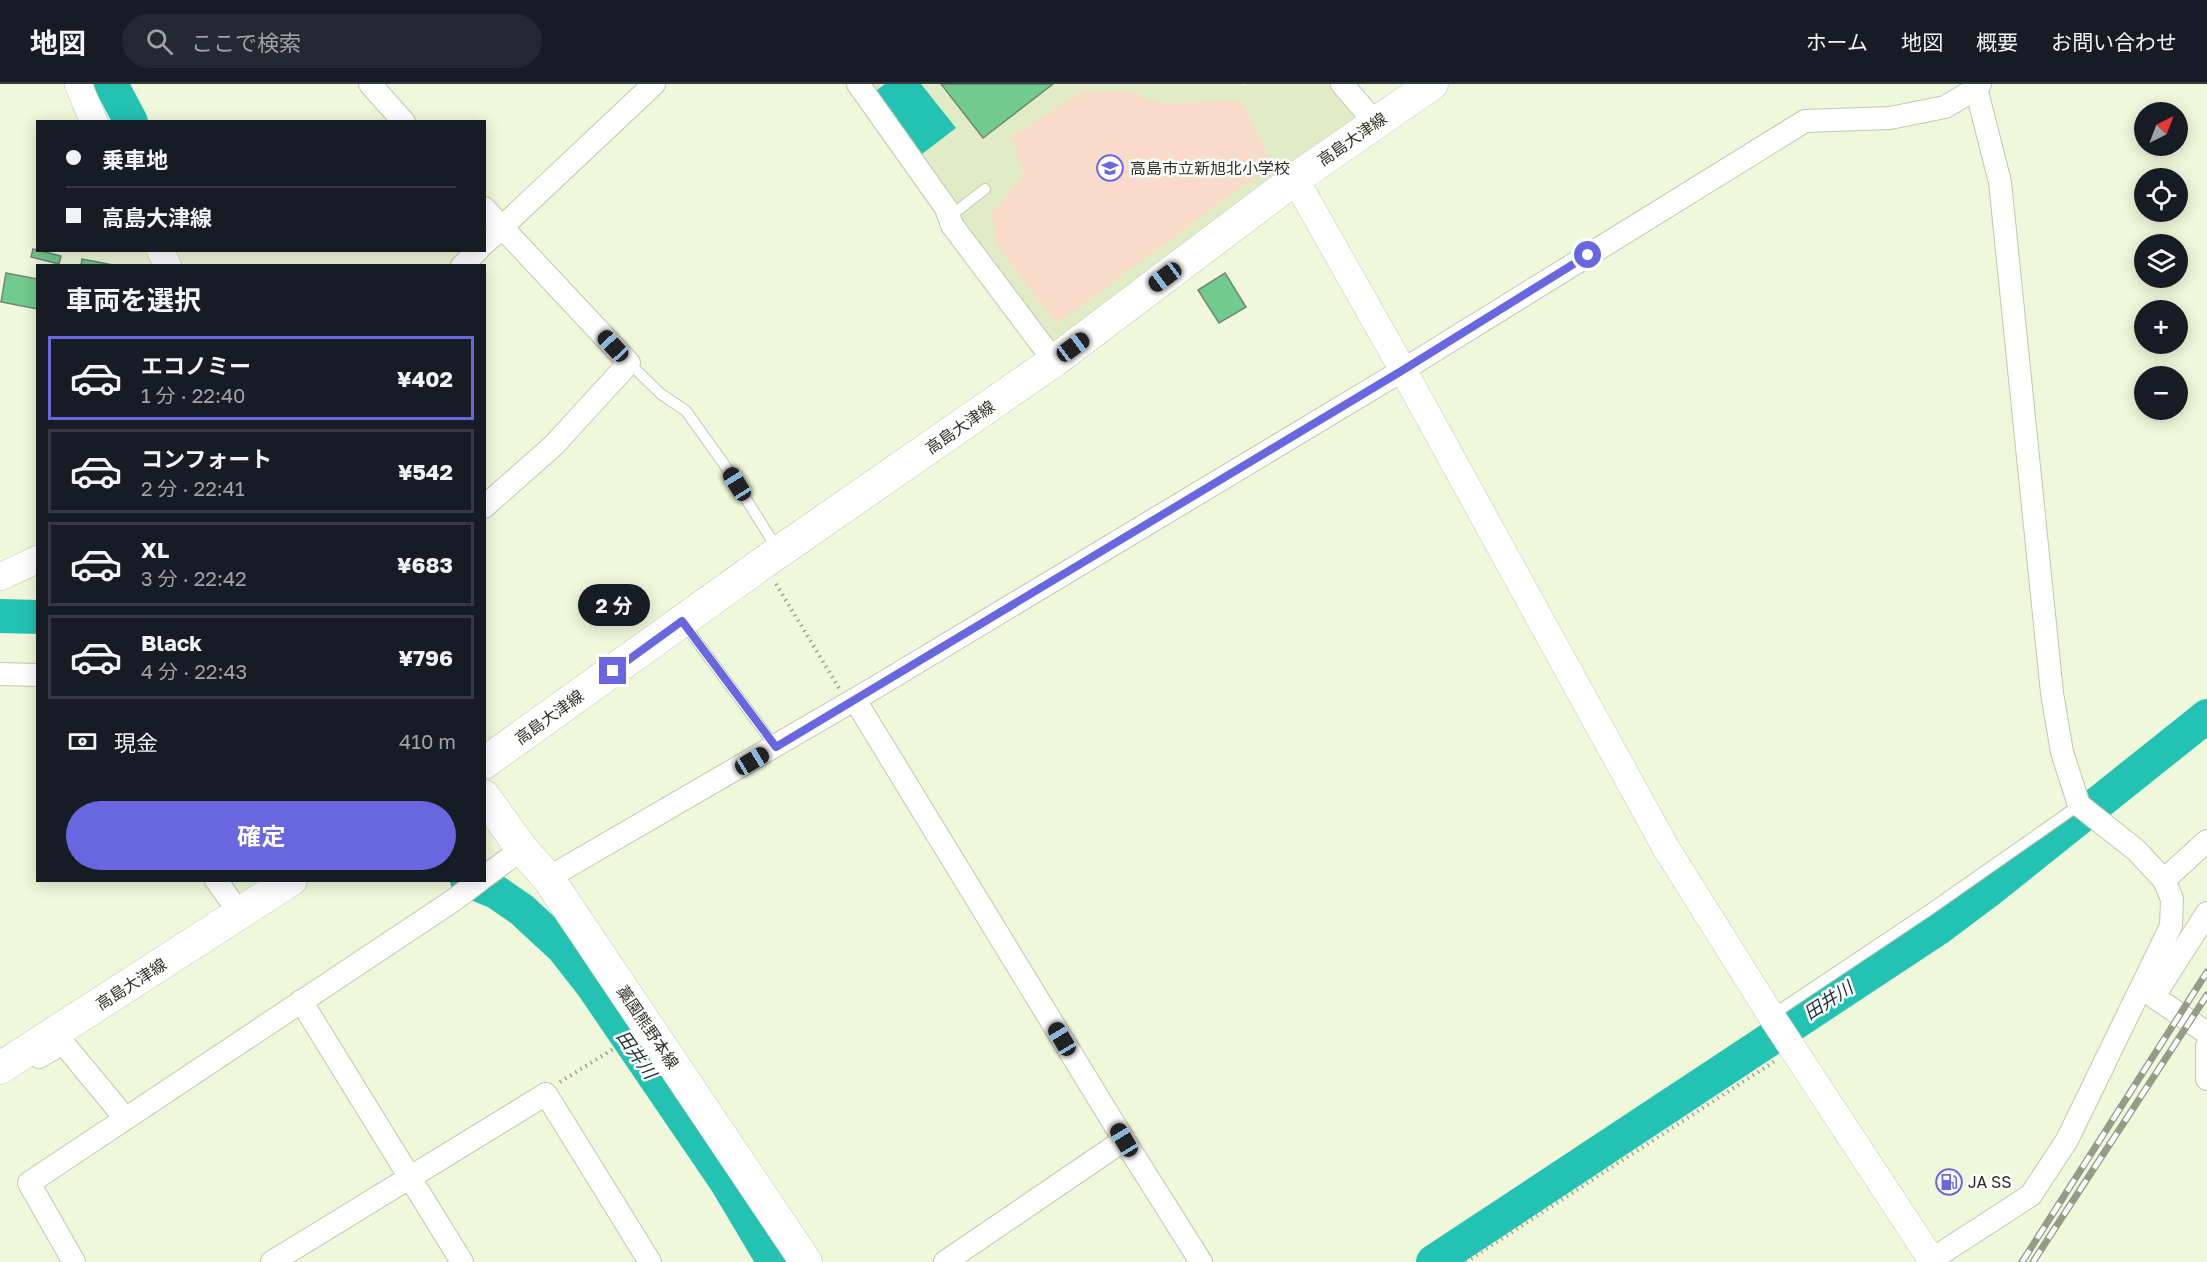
<!DOCTYPE html>
<html lang="ja">
<head>
<meta charset="utf-8">
<style>
	body { margin:0; font-family:"Golos Text","Noto Sans JP",sans-serif; background:#242831; color:#f1f3f6; height:100vh; display:flex; flex-direction:column; font-size:22px; white-space:nowrap }
	* { box-sizing:border-box; margin:0 }
	p { font-size:20px; color:#9ea1a6 }
	.icon { flex:none; width:33px; height:33px; fill:none; stroke:currentColor; stroke-width:2; stroke-linecap:round; stroke-linejoin:round }
	.map { position:relative; flex:1; overflow:hidden }
	.sheet { position:absolute; left:36px; top:180px; width:450px; height:618px; display:flex; flex-direction:column; background:#171b24; border-radius:0px; box-shadow:0 3px 15px #0003 }
	.sheet>* { flex:none }
	.top-card { position:absolute; left:36px; top:36px; width:450px; height:132px; border-radius:0px; box-shadow:0 3px 15px #0003; display:grid; align-content:center; height:132px; padding:0 30px; background:#171b24 }
	.needle { width:39px; rotate:42deg }
	.fabs { position:absolute; left:2134px; top:18px; display:grid; gap:12px }
	.fabs a { display:grid; place-items:center; width:54px; height:54px; border-radius:50%; background:#171b24; box-shadow:0 3px 15px #0003; font-size:30px }
	.end { position:absolute; width:27px; height:27px; margin:-14px; border:8px solid #6867e0; background:#fff; box-shadow:0 0 0 3px #fff }
	.from { border-radius:50% }
	.bubble { position:absolute; height:42px; border-radius:21px; background:#171b24; box-shadow:0 3px 15px #0003; font-size:20px; font-weight:700; line-height:42px; text-align:center }
	.car { position:absolute; width:18px; height:36px; margin:-18px -9px; border-radius:8px; box-shadow:0 0 4px 2px #0007; background:linear-gradient(#222 24%,#8ab4d8 0 40%,#222 0 76%,#8ab4d8 0 86%,#222 0) }
	.top-card b { display:flex; align-items:center; gap:21px; height:57px; font-size:22px }
	.top-card b+b { border-top:2px solid #363941 }
	.top-card i { width:15px; height:15px; background:#f1f3f6 }
	ul { padding:0; list-style:none }
	li { display:flex; align-items:center; gap:18px; height:84px; margin:0 12px 9px; padding:0 18px; border:3px solid #363941; border-radius:0px }
	li div { flex:1 }
	li b { display:block; font-size:22px }
	li em { font-style:normal; font-weight:700 }
	li.on { border-color:#6867e0 }
	li>.icon { width:54px; height:54px; stroke-width:1.5 }
	h2 { padding:0 30px; font-size:27px; line-height:72px }
	.pay { display:flex; align-items:center; gap:15px; height:66px; padding:0 30px; font-size:22px }
	.pay p { margin-inline-start:auto }
	.button { display:flex; gap:12px; margin-top:auto; padding:12px 30px }
	.button a { flex:1; height:69px; border-radius:36px; background:#6867e0; color:#fff; font-size:24px; font-weight:700; line-height:69px; text-align:center }
	header { display:flex; align-items:center; gap:36px; box-sizing:border-box; height:84px; padding:0 30px; background:#171b24; border-bottom:2px solid #363941 }
	header strong { font-size:28px }
	nav { display:flex; gap:33px; margin-inline-start:auto; font-size:21px }
	.search { width:420px; height:54px; background:#242831; display:flex; align-items:center; gap:15px; box-sizing:border-box; padding:0 21px; border-radius:33px; color:#9ea1a6; font-size:22px }
	.map>svg:first-child { display:block }
</style>
</head>
<body>
<header>
<strong>地図</strong>
<div class="search"><svg class="icon" aria-label="search" viewBox="0 0 24 24"><circle cx="10" cy="10" r="6"/><path d="M15 15l6 6"/></svg>ここで検索</div>
<nav><a>ホーム</a><a>地図</a><a>概要</a><a>お問い合わせ</a></nav>
</header>
<div class="map">
<svg width="2207" height="1178" viewBox="0 0 2207 1178">
	<rect width="100%" height="100%" fill="#eff8da"/>
	<!-- built -->
	<path fill="#e1ecc7" d="M867,0H1242L1243,2L1248,0H1330L1360,36L1059,259L1047,251L958,133Z"/>
	<!-- green -->
	<path fill="#f8dcc9" d="M1082,7H1127L1165,20L1241,16L1272,80L1057,240L998,163L991,129L1024,91L1011,53Z"/>
	<!-- water -->
	<path fill="#23c2b2" d="M885,0H921L956,44L922,70L873,9Z"/>
	<g fill="none" stroke-linecap="round" stroke-linejoin="round">
		<!-- river -->
		<g stroke="#23c2b2" stroke-width="34">
			<path d="M111,0L131,38"/>
			<path d="M0,532L38,533"/>
			<path d="M467,796L496,808L522,826L563,864L592,901L727,1099L774,1178"/>
			<path d="M1433,1178L1940,843L1988,807L2207,632"/>
		</g>
	</g>
	<!-- building -->
	<g fill="#72cb8e" stroke="#6f8875" stroke-width="1.5">
		<path d="M941,0H1053L983,54Z"/>
		<path d="M33,165L61,172L59,180L31,173Z"/>
		<path d="M82,175L113,181L81,182Z"/>
		<path d="M6,189L38,195V225L1,218Z"/>
		<path d="M1225,189L1246,223L1219,239L1198,206Z"/>
	</g>
	<g fill="none" stroke-linecap="round" stroke-linejoin="round">
		<!-- service casing -->
		<g stroke="#c1c9ac" stroke-width="12">
			<g id="service">
				<path d="M949,133L985,105"/>
				<path d="M629,279L661,310L686,327L726,383L778,466"/>
				<path d="M684,540L775,662"/>
				<path d="M1772,931L1929,826L2079,721"/>
			</g>
		</g>
		<!-- minor casing -->
		<g stroke="#c1c9ac" stroke-width="24">
			<g id="minor">
				<path d="M370,0L404,38"/>
				<path d="M858,0L946,124L952,141L1054,277"/>
				<path d="M1342,0L1375,38"/>
				<path d="M484,124L629,279L554,361L484,423"/>
				<path d="M484,160L654,0"/>
				<path d="M462,182L478,166"/>
				<path d="M0,590L38,591"/>
				<path d="M855,616L1124,1056L1201,1178"/>
				<path d="M484,793L522,765"/>
				<path d="M548,794L871,606L1403,286L1805,37L1890,34L1945,23L1977,4L1980,0"/>
				<path d="M216,796L240,830"/>
				<path d="M2164,796L2207,757"/>
				<path d="M2141,904L2161,901L2207,829"/>
				<path d="M2141,904L2207,949"/>
				<path d="M301,917L462,1178"/>
				<path d="M2207,962V995"/>
				<path d="M39,973L63,959L125,1034"/>
				<path d="M1931,1176L2031,1111L2067,1056L2171,842L2172,815L2164,796L2136,766L2079,721L2062,668L2052,609L2000,98L1975,0"/>
				<path d="M74,1178L29,1099L454,816L480,796"/>
				<path d="M272,1178L546,1010L650,1178"/>
				<path d="M945,1178L1124,1056"/>
			</g>
		</g>
		<!-- tertiary casing -->
		<g stroke="#c1c9ac" stroke-width="28">
			<g id="tertiary">
				<path d="M78,0L94,38"/>
				<path d="M1295,95L1403,286L1666,764L1774,936L1933,1178"/>
				<path d="M160,166L168,182"/>
				<path d="M0,493L38,475"/>
			</g>
		</g>
		<!-- secondary casing -->
		<g stroke="#c1c9ac" stroke-width="33">
			<g id="secondary">
				<path d="M484,679L763,479L1054,277L1295,95L1432,0"/>
				<path d="M484,712L522,765L548,794L806,1178"/>
				<path d="M0,984L291,796"/>
			</g>
		</g>
		<!-- path -->
		<g stroke="#9ea48e" stroke-width="4" stroke-dasharray="1.5 4.5" stroke-linecap="butt">
			<path d="M776,500L839,604"/>
			<path d="M560,998L615,964"/>
			<path d="M1466,1178L1775,977"/>
		</g>
		<!-- service -->
		<use href="#service" stroke="#fff" stroke-width="10"/>
		<!-- minor -->
		<use href="#minor" stroke="#fff" stroke-width="22"/>
		<!-- tertiary -->
		<use href="#tertiary" stroke="#fff" stroke-width="27"/>
		<!-- secondary -->
		<use href="#secondary" stroke="#fff" stroke-width="32"/>
		<!-- rail casing -->
		<g stroke="#959b86" stroke-width="7">
			<g id="rail">
				<path d="M2022,1178L2207,888"/>
				<path d="M2033,1178L2207,911"/>
			</g>
		</g>
		<!-- rail -->
		<use href="#rail" stroke="#fff" stroke-width="4.5" stroke-dasharray="14" stroke-linecap="butt"/>
	</g>
	<g fill="none" stroke-linecap="round" stroke-linejoin="round">
		<!-- route -->
		<path stroke="#6867e0" stroke-width="8" d="M613,587L682,537L776,663L1403,286L1588,171"/>
	</g>
	<!-- icons -->
	<defs>
		<g id="school-ring" transform="scale(1.35)"><circle r="9.5" fill="#fff" stroke="#6867e0" stroke-width="1.5"/><path d="M0-5L7-2L0 1L-7-2ZM-4 1L0 2.5L4 1V4Q0 6-4 4Z" fill="#6867e0"/></g>
		<g id="fuel-ring" transform="scale(1.35)"><circle r="9.5" fill="#fff" stroke="#6867e0" stroke-width="1.5"/><path d="M-5.5-6h7V0h2V4h1.3V-2.5L3-4.5l.8-.8L6-3V5H2.5V1h-1V6h-7ZM-4.2-4.7v3.2H.2V-4.7Z" fill="#6867e0"/></g>
	</defs>
	<g fill-rule="evenodd">
		<use href="#school-ring" x="1110" y="84"/>
		<use href="#fuel-ring" x="1949" y="1098"/>
	</g>
	<g text-anchor="middle" dominant-baseline="central" stroke-width="5" stroke-linejoin="round" paint-order="stroke">
		<!-- street labels -->
		<g font-size="16" fill="#2c2f24" stroke="#fff">
			<text transform="translate(1352 55) rotate(-35)">高島大津線</text>
			<text transform="translate(960 343) rotate(-35)">高島大津線</text>
			<text transform="translate(549 633) rotate(-36)">高島大津線</text>
			<text transform="translate(131 900) rotate(-33)">高島大津線</text>
			<text transform="translate(648 943) rotate(56)">藁園熊野本線</text>
		</g>
		<!-- poi labels -->
		<g font-size="16" fill="#2c2f24" stroke="#fff" text-anchor="start">
			<text x="1130" y="84">高島市立新旭北小学校</text>
			<text x="1968" y="1098">JA SS</text>
		</g>
		<!-- water labels -->
		<g font-size="18" font-style="italic" fill="#19312e" stroke="#fff">
			<text transform="translate(1828 916) rotate(-33)">田井川</text>
			<text transform="translate(637 970) rotate(55)">田井川</text>
		</g>
	</g>
</svg>
<div class="fabs">
<a><svg class="needle" viewBox="-14 -14 28 28"><path d="M0-13l5 13h-10z" fill="#e53935"/><path d="M0 13l5-13h-10z" fill="#9ea1a6"/></svg></a>
<a><svg class="icon" aria-label="locate" viewBox="0 0 24 24"><circle cx="12" cy="12" r="6"/><path d="M12 2v4M12 18v4M2 12h4M18 12h4"/></svg></a>
<a><svg class="icon" aria-label="layers" viewBox="0 0 24 24"><path d="M12 4l9 5-9 5-9-5zM3 14l9 5 9-5"/></svg></a>
<a>+</a>
<a>−</a>
</div>
<i class="end from" style="left:1588px;top:171px"></i>
<i class="end" style="left:613px;top:587px"></i>
<div class="bubble" style="left:578px;top:500px;width:72px">2 分</div>
<i class="car" style="left:1165px;top:193px;rotate:233deg"></i>
<i class="car" style="left:613px;top:262px;rotate:317deg"></i>
<i class="car" style="left:1073px;top:263px;rotate:53deg"></i>
<i class="car" style="left:737px;top:400px;rotate:328deg"></i>
<i class="car" style="left:752px;top:677px;rotate:59deg"></i>
<i class="car" style="left:1062px;top:955px;rotate:329deg"></i>
<i class="car" style="left:1124px;top:1056px;rotate:329deg"></i>
<div class="top-card">
<b><i class="from"></i>乗車地</b>
<b><i></i>高島大津線</b>
</div>
<section class="sheet">
<h2>車両を選択</h2>
<ul>
<li class="on"><svg class="icon" aria-label="car" viewBox="0 0 24 24"><path d="M5 17H2v-5l4-1 3-4h7l3 4 3 1v5h-3M9 17h6M6 11h13"/><circle cx="7" cy="17" r="2"/><circle cx="17" cy="17" r="2"/></svg><div><b>エコノミー</b><p>1 分 · 22:40</p></div><em>¥402</em></li>
<li><svg class="icon" aria-label="car" viewBox="0 0 24 24"><path d="M5 17H2v-5l4-1 3-4h7l3 4 3 1v5h-3M9 17h6M6 11h13"/><circle cx="7" cy="17" r="2"/><circle cx="17" cy="17" r="2"/></svg><div><b>コンフォート</b><p>2 分 · 22:41</p></div><em>¥542</em></li>
<li><svg class="icon" aria-label="car" viewBox="0 0 24 24"><path d="M5 17H2v-5l4-1 3-4h7l3 4 3 1v5h-3M9 17h6M6 11h13"/><circle cx="7" cy="17" r="2"/><circle cx="17" cy="17" r="2"/></svg><div><b>XL</b><p>3 分 · 22:42</p></div><em>¥683</em></li>
<li><svg class="icon" aria-label="car" viewBox="0 0 24 24"><path d="M5 17H2v-5l4-1 3-4h7l3 4 3 1v5h-3M9 17h6M6 11h13"/><circle cx="7" cy="17" r="2"/><circle cx="17" cy="17" r="2"/></svg><div><b>Black</b><p>4 分 · 22:43</p></div><em>¥796</em></li>
</ul>
<div class="pay"><svg class="icon" aria-label="cash" viewBox="0 0 24 24"><path d="M3 7h18v10H3z"/><circle cx="12" cy="12" r="2"/></svg>現金<p>410 m</p></div>
<div class="button"><a>確定</a></div>
</section>
</div>
</body>
</html>
